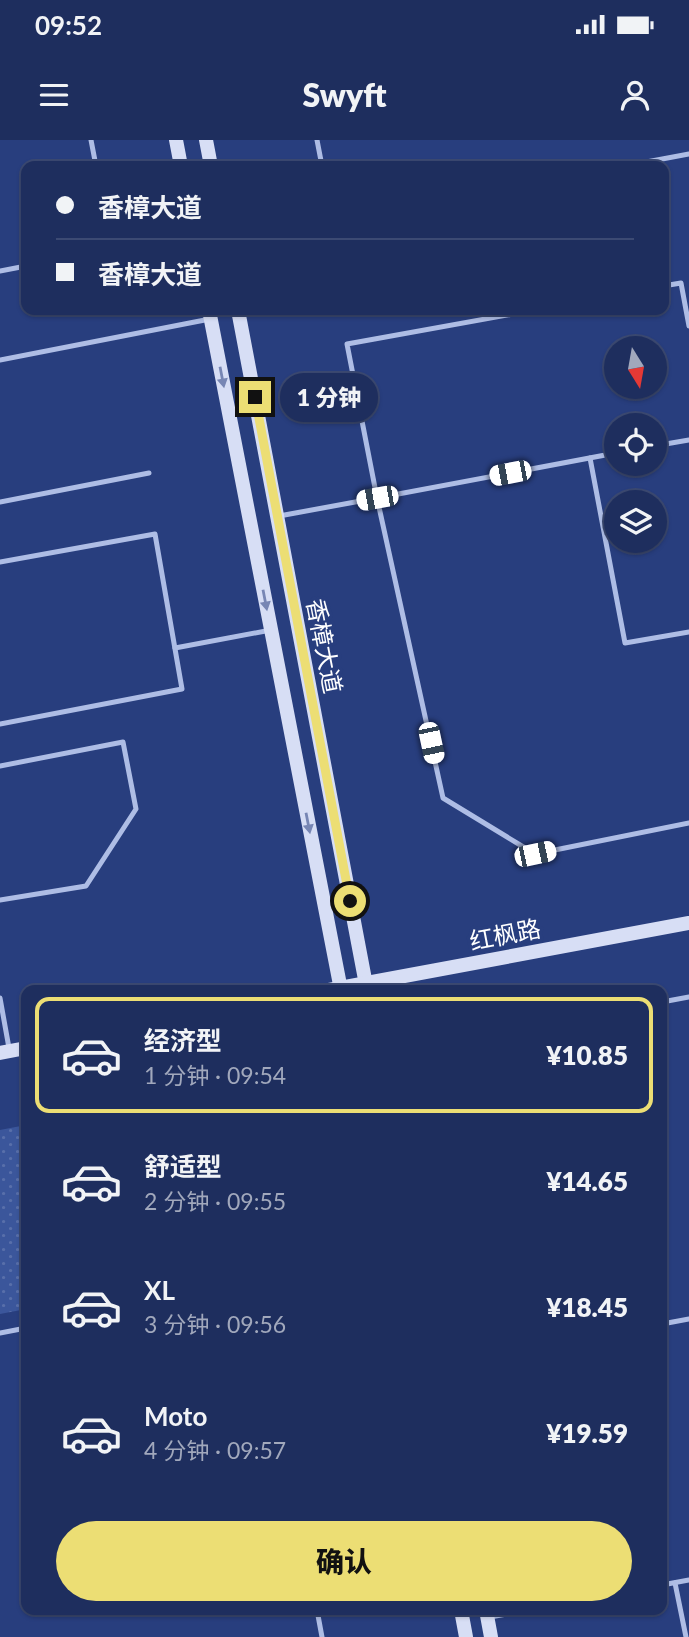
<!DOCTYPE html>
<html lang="zh">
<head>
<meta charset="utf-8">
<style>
	body { margin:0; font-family:Lato,"Noto Sans SC",sans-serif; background:#2b3a67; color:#f1f3f6; height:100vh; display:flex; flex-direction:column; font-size:26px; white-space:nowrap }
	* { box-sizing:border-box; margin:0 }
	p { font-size:23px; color:#a1a8bc }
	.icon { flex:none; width:38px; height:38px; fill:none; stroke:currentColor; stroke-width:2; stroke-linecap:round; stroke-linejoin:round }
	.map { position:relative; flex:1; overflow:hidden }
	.sheet { position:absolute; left:21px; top:845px; width:646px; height:630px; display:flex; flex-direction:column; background:#1e2e5e; border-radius:14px; box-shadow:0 2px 5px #0004,0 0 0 2px #3c4a73 }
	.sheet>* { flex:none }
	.hud { position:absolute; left:21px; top:21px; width:648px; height:154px; border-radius:14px; box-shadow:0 2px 5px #0004,0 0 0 2px #3c4a73; display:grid; align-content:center; height:154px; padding:0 35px; background:#1e2e5e }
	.needle { width:46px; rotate:169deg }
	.controls { position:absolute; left:604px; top:196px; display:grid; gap:14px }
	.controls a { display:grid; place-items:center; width:63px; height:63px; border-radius:50%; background:#1e2e5e; box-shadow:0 2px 5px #0004,0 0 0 2px #3c4a73; font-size:35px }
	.end { position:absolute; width:32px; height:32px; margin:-16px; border:9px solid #ecde74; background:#111; box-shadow:0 0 0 4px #111 }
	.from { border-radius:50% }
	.bubble { position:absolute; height:49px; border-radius:24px; background:#1e2e5e; box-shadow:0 2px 5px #0004,0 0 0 2px #3c4a73; font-size:23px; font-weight:800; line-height:49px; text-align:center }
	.car { position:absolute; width:21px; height:42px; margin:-21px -10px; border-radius:9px; box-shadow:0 0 5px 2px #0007; background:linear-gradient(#fff 24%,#345 0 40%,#fff 0 76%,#345 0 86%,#fff 0) }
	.hud b { display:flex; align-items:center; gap:24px; height:66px; font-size:26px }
	.hud b+b { border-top:2px solid #3c4a73 }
	.hud i { width:18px; height:18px; background:#f1f3f6 }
	ul { padding:12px 0 0; list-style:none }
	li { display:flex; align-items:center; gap:21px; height:116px; margin:0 14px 10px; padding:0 21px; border:4px solid transparent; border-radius:14px }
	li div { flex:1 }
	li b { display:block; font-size:26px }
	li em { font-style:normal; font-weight:800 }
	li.active { border-color:#ecde74 }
	li>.icon { width:63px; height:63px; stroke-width:1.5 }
	.button { display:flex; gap:14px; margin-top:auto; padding:14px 35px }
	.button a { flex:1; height:80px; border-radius:42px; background:#ecde74; color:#111; font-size:28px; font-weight:800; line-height:80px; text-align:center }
	.status { display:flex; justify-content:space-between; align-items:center; height:49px; padding:0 35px; background:#1e2e5e; direction:ltr }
	.status svg { height:19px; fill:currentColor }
	header { display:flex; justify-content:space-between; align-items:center; height:91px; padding:0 35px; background:#1e2e5e; font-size:32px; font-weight:800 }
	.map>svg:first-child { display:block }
</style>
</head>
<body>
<div class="status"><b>09:52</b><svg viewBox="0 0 49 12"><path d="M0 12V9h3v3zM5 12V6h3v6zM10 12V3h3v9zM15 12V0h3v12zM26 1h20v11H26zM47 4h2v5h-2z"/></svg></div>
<header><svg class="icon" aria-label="menu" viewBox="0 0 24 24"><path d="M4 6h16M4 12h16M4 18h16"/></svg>Swyft<svg class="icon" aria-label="person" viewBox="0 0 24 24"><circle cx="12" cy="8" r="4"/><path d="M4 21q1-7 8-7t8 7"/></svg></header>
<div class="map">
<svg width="689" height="1497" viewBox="0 0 689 1497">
	<defs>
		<pattern id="grass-dots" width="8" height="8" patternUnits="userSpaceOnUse" patternTransform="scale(1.75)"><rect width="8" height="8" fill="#3b569b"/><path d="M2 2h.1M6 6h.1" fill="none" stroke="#586faa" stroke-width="1.8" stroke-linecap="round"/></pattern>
	</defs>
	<rect width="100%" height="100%" fill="#283e7e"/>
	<!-- grass -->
	<path fill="url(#grass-dots)" d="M26,985V1169L0,1174V990Z"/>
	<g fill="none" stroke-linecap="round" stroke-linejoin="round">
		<!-- lane -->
		<g stroke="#aebde5" stroke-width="5">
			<path d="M91,0L96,26"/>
			<path d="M317,0L322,26"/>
			<path d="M625,26L689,14"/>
			<path d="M0,131L26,126"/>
			<path d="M663,146L681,143L689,186"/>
			<path d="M0,220L210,179"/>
			<path d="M654,306L689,300"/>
			<path d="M616,313L377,358L443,658L535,714L689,683"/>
			<path d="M590,318L625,503L689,492"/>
			<path d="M0,362L149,333"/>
			<path d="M279,376L377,358L347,204L535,170"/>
			<path d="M0,422L155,394L182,549L0,584"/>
			<path d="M175,508L271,490"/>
			<path d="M0,626L123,602L136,669L86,746L0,760"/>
			<path d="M0,858L9,908"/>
			<path d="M662,862L689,857"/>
			<path d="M662,1184L689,1179"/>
			<path d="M0,1193L26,1188"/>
			<path d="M675,1443L686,1497"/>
			<path d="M662,1445L689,1440"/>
			<path d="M317,1470L322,1497"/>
			<path d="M490,1477L529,1470"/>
		</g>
		<!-- secondary -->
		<g stroke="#d7def5" stroke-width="14">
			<path d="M176,0L181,26"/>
			<path d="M206,0L211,26"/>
			<path d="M209,170L341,850"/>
			<path d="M238,170L367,850"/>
			<path d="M329,850L689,783"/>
			<path d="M0,913L26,908"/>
			<path d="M461,1470L466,1497"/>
			<path d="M486,1470L491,1497"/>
		</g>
	</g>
	<!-- one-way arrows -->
	<defs><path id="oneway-solid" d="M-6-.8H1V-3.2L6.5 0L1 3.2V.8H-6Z" transform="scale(1.75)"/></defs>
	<g fill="#7786b4">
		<use href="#oneway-solid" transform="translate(222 237) rotate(79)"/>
		<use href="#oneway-solid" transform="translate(265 460) rotate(79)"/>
		<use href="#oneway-solid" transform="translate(308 683) rotate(79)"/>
	</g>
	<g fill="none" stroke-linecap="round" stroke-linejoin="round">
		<!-- route -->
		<path stroke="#ecde74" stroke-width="9" d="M255,257L350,761"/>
	</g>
	<g text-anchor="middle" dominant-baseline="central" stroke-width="7" stroke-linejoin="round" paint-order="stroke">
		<!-- street labels -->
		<g font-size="24" fill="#fff" stroke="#283e7e">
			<text transform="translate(325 506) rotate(79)">香樟大道</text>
			<text transform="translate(505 794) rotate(-11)">红枫路</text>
		</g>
	</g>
</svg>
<div class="controls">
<a><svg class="needle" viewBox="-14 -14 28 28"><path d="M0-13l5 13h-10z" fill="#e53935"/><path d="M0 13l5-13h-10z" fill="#a1a8bc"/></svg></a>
<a><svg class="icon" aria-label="locate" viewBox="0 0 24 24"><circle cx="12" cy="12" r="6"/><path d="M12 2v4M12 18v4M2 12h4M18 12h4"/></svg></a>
<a><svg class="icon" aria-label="layers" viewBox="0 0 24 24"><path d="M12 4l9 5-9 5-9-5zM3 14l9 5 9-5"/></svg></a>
</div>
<i class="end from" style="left:350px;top:761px"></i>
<i class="end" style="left:255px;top:257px"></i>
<div class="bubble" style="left:280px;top:233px;width:98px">1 分钟</div>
<i class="car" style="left:510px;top:333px;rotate:259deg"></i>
<i class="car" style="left:377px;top:358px;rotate:260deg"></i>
<i class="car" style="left:431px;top:603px;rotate:168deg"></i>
<i class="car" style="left:535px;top:714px;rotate:78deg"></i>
<div class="hud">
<b><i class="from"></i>香樟大道</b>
<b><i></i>香樟大道</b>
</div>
<section class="sheet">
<ul>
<li class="active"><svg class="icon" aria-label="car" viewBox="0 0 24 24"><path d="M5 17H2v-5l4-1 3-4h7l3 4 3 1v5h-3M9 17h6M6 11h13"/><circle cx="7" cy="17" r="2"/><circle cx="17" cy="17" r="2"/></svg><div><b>经济型</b><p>1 分钟 · 09:54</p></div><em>¥10.85</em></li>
<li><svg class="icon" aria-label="car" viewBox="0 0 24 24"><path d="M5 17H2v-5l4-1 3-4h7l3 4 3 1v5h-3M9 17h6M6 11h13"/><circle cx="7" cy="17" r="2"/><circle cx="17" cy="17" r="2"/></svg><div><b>舒适型</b><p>2 分钟 · 09:55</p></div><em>¥14.65</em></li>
<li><svg class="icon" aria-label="car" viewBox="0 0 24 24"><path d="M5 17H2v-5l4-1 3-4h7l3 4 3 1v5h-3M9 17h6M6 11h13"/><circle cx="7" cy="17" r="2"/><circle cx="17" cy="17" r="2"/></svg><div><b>XL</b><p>3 分钟 · 09:56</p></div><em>¥18.45</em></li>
<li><svg class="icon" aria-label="car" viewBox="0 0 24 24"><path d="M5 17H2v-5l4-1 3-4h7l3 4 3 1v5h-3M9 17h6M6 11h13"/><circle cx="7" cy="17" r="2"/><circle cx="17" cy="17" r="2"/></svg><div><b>Moto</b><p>4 分钟 · 09:57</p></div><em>¥19.59</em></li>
</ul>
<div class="button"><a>确认</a></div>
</section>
</div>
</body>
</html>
